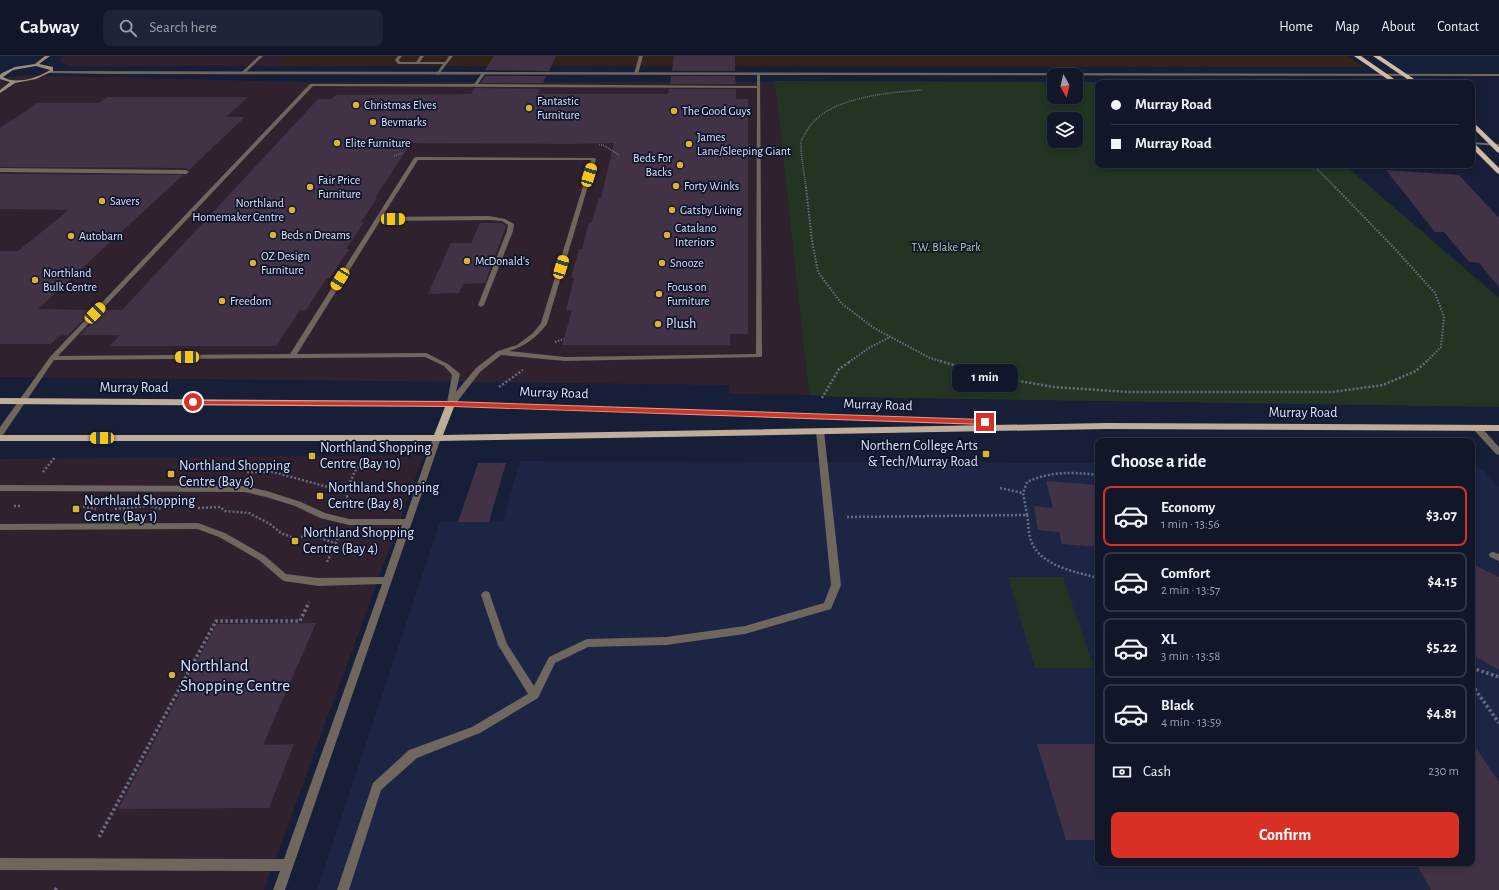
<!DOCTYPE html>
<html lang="en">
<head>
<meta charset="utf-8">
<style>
	body { margin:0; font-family:"Alegreya Sans",sans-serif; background:#1e2335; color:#f1f3f6; height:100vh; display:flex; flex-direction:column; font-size:15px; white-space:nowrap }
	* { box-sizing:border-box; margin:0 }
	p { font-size:13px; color:#9c9fa8 }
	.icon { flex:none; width:22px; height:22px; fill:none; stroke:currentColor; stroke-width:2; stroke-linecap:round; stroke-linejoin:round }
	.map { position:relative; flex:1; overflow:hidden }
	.panel { position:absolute; left:1095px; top:382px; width:380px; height:428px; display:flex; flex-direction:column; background:#111629; border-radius:8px; box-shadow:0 2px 6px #0003,0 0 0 1px #303546 }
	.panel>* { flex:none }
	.guide { position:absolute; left:1095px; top:24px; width:380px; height:88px; border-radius:8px; box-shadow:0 2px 6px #0003,0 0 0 1px #303546; display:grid; align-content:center; height:88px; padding:0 16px; background:#111629 }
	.needle { width:26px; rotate:172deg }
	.controls { position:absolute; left:1047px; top:12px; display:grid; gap:8px }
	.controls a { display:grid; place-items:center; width:36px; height:36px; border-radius:8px; background:#111629; box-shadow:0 2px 6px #0003,0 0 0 1px #303546; font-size:20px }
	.end { position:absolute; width:18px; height:18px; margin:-9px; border:5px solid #d93025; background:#fff; box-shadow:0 0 0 2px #fff }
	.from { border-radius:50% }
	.bubble { position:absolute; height:28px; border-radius:8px; background:#111629; box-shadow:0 2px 6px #0003,0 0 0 1px #303546; font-size:13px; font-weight:700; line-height:28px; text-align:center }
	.car { position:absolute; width:12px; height:24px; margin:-12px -6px; border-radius:5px; box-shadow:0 0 3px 1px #0007; background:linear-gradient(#f5c518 24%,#345 0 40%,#f5c518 0 76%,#345 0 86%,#f5c518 0) }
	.guide b { display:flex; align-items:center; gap:14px; height:38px; font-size:15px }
	.guide b+b { border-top:1px solid #303546 }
	.guide i { width:10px; height:10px; background:#f1f3f6 }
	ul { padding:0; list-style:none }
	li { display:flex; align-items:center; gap:12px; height:60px; margin:0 8px 6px; padding:0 8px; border:2px solid #303546; border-radius:8px }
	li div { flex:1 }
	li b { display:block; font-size:15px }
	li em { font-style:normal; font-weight:700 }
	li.active { border-color:#d93025 }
	li>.icon { width:36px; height:36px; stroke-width:1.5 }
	h2 { padding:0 16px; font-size:18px; line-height:48px }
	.pay { display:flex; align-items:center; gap:10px; height:44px; padding:0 16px; font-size:15px }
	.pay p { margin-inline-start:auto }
	.button { display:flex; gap:8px; margin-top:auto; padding:8px 16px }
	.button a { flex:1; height:46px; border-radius:8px; background:#d93025; color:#fff; font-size:16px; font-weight:700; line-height:46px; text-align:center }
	header { display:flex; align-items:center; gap:24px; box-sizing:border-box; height:56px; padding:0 20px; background:#111629; border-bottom:1px solid #303546 }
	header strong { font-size:19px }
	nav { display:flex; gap:22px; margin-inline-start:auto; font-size:14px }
	.search { width:280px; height:36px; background:#1e2335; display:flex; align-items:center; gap:10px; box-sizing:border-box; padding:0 14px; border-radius:8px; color:#9c9fa8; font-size:15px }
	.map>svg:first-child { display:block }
</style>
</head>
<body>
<header>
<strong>Cabway</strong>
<div class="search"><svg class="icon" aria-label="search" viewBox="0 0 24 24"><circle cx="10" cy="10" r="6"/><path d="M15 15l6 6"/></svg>Search here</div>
<nav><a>Home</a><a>Map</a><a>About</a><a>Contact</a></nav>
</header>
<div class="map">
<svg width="1499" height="834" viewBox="0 0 1499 834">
	<rect width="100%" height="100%" fill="#171e37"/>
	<!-- commercial -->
	<g fill="#2f212e">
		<path d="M64,0H289L278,10H70L62,7L61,2Z"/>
		<path d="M26,19L304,26H776L809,339L729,338L730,329L0,321V22Z"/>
		<path d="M424,399L264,834H0V403Z"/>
	</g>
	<!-- industrial -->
	<path fill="#322318" d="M289,0H1348L1364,11L278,10Z"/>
	<!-- built -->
	<path fill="#1d2545" d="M520,405L1098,407V807H1472V409L1483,414L1499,431V834H317L440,466L503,465Z"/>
	<!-- green -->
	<g fill="#233423" fill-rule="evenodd">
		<path d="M775,25L1054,26V41H1076V26H1248L1098,27V109H1345L1499,242V351L838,341L809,339ZM1054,63H1076V85H1054Z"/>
		<path d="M1008,521H1063L1094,612H1035Z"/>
	</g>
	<!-- building -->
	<g fill="#413246">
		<path d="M494,0H556L549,15L485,14Z"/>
		<path d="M674,0H735V15H672Z"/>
		<path d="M485,20H546L543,27H481Z"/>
		<path d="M671,20H735L736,28H670Z"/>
		<path d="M475,32L540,33L538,38H668L669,33H736V43H748V278H730V289H562L572,254H566L574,222H571L579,193H582L589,166H592L599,142H601L614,87L567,88L411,87L375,142H377L361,166H364L346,193H349L330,222H327L306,254H300L276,290H110L120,279H80L104,254H122L318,43H331L336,39L471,38Z"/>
		<path d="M107,41H248L226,61H245L189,114L186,112L0,111V72L38,47H99Z"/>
		<path d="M1386,114L1459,119L1499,162V231L1479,207L1469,206L1444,176H1435Z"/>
		<path d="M0,118L183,119L38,253L93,254L68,279L59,280L51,288H0V195H18L69,154L0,153Z"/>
		<path d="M480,167H502L506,170L485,227L463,228L459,237L428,238L451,187H471Z"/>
		<path d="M478,407H506L489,466H458Z"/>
		<path d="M1046,425L1098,429V491L1062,488L1059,476L1038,474L1034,450L1053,452Z"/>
		<path d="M1472,508L1499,521V614L1472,599Z"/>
		<path d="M316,567L263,689L294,688L269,752L118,753L217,568Z"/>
		<path d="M1472,686L1499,726V834H1431L1416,807H1472Z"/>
		<path d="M1037,688H1098V784H1066Z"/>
	</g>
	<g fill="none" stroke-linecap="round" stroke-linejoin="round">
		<!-- path-far3 -->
		<g stroke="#676d83" stroke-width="1.5" stroke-dasharray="1 1" stroke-linecap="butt">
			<path d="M599,89H603L619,99"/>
			<path d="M394,100L402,97"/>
			<path d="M1313,109L1336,132"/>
			<path d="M806,132C805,122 800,95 801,86C801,84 804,80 805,78C823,41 886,37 922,34"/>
		</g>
		<!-- path-far2 -->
		<g stroke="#676d83" stroke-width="2" stroke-dasharray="1.5 1.5" stroke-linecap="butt">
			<path d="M806,131L812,185L818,216L841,247L874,272L930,302L943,306"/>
			<path d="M1335,131L1395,193L1435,237L1444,261L1441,291L1426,306"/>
			<path d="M555,286L564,283"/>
			<path d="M849,306L869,292L890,281"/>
		</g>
		<!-- path-far1 -->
		<g stroke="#676d83" stroke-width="2.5" stroke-dasharray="2 2" stroke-linecap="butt">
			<path d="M940,305L992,320L1053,331L1129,336H1332L1383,329L1416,315L1427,305"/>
			<path d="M499,331L523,314"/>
			<path d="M822,342L839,313L851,305"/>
			<path d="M43,416L55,401"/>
			<path d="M247,416H273L346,436"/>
			<path d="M1000,432L1023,437"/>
			<path d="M349,449L346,436L355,415L368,401"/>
			<path d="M14,450H20"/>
			<path d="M79,450L96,453"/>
			<path d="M151,450L161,453"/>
			<path d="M198,452L220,451L225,455L249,457L270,468L281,477L297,483L308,478L335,487"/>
			<path d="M115,453L146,450"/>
			<path d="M1027,459L1023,437L1027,426C1051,415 1072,416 1098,419"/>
			<path d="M847,461L1027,459C1029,469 1028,481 1033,489C1044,511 1077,516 1098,522"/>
			<path d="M327,506L339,480"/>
		</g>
		<!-- path -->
		<g stroke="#676d83" stroke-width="3.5" stroke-dasharray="2.5 2.5" stroke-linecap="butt">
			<path d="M1472,612L1499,621"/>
			<path d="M1472,629L1499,667"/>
			<path d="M99,781L216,565H300L309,546"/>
			<path d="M55,834L58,830"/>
		</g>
		<!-- service -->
		<g fill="#6f665d" fill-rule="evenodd">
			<path d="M259,0H263L244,18H242V16Z"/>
			<path d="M398,0H402L399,4L400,6H416L420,0H424L420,6H445L449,0H453L438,19L436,18L443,8H398L395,4Z"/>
			<path d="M639,0H643L638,18L636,19L634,18Z"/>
			<path d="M482,17L485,18L478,28L757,30V18L760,17L762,300L761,301L565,305L501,299L480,316L454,350H448L447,347L452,319L444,310L425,301L54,304L3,379L0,380V371L50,301L310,28H474ZM313,30L757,32L756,298L565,301L509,295C525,290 536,282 547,268L596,103L594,102L416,101L414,102L290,298L58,300ZM418,104H591L541,267L533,277L517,289L498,295L476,312L456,336L460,318L458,316L448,308L426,297L297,298L380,165L489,164L502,165L508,169L507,175L478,249L481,251L484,249L513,175L514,168L505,163L489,160L382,161Z"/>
			<path d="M0,112L186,114L189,116L186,118L0,116Z"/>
			<path d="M820,372L824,375L841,529L831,553L745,578L666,589L588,591L555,607L538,642L480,677L417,702L381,734L349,834H337L373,727L409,694L472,671L528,638L498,589L481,539L483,536L486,535L489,536L507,588L534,630L549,601L587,583L666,581L745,570L824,547L831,529L816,375Z"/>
			<path d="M437,379L441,382L285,834H273L280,815L0,814V802L284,803L382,528L318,530L284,525L281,523L259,504L219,481L197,473L0,474V468L198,467L225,477L265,500L286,518L318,522L384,521L402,469H349L320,462L295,450L266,441L245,436L0,435V429L245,430L267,435L301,446L325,457L349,463H405L433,382Z"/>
			<path d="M1493,496L1499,498V505L1490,501L1489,499L1490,497Z"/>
		</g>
		<!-- minor -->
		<g fill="#6f665d" fill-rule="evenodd">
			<path d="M1472,86L1499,88V90L1472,88Z"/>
			<path d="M1474,370H1480L1499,391V399L1496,398L1474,374L1473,372Z"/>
		</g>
		<!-- tertiary -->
		<path fill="#6f665d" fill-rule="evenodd" d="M51,15L1499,18V20L107,18L50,17L49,16Z"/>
		<!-- secondary -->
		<path fill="#9c8e7f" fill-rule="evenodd" d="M45,0H50L39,8L53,11V15L36,23L15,27L0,37V34L10,26L0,23V19L2,17L15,11L35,8ZM36,10L50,14C38,22 15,29 3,21L13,14Z"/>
		<!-- primary -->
		<path fill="#bfad9a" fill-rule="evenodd" d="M0,342L451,345L983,363L988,366L983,369L454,351L443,379L1107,367L1499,369V375L1107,373L437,385H0V379H434L445,351L0,348Z"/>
		<!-- trunk -->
		<g fill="#d0bba6" fill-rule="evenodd">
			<path d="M1354,0H1361L1400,27H1393Z"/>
			<path d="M1373,0H1380L1420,27H1413Z"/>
			<path d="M1472,65L1499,91V97L1497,96L1472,71Z"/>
			<path d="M1472,86L1474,87L1499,112V118L1497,117L1472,92Z"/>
		</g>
	</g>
	<!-- route -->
	<path fill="#d93025" d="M191,345L451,346L985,364L988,366L985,368L451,350L193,348L190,346Z"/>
	<!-- markers -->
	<g fill="#dcb233" stroke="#0e142c" stroke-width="1.5">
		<circle cx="356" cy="49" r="4"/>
		<circle cx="529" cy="52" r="4"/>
		<circle cx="674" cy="55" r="4"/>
		<circle cx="373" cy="66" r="4"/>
		<circle cx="337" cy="87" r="4"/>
		<circle cx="689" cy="88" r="4"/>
		<circle cx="680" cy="109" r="4"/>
		<circle cx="676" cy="130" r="4"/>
		<circle cx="310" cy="131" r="4"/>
		<circle cx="102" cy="145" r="4"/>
		<circle cx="292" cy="154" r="4"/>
		<circle cx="672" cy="154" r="4"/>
		<circle cx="273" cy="179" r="4"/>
		<circle cx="667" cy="179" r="4"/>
		<circle cx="71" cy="180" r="4"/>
		<circle cx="467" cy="205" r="4"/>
		<circle cx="253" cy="207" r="4"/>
		<circle cx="662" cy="207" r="4"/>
		<circle cx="35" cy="224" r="4"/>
		<circle cx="659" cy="238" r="4"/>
		<circle cx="222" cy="245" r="4"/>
		<circle cx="658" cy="268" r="4"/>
		<rect x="982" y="394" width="8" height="8" rx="2"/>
		<rect x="308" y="396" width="8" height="8" rx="2"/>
		<rect x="167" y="414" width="8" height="8" rx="2"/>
		<rect x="316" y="436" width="8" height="8" rx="2"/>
		<rect x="72" y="449" width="8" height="8" rx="2"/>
		<rect x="291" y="481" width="8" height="8" rx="2"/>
		<circle cx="172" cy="619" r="4"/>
	</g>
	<g text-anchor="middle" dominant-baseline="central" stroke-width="3.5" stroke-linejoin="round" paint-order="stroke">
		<!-- far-poi labels -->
		<g font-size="12" fill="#dce2f3" stroke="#0e142c" text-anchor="start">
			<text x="537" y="45">Fantastic<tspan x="537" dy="14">Furniture</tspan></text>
			<text x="364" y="49">Christmas Elves</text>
			<text x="682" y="55">The Good Guys</text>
			<text x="381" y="66">Bevmarks</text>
			<text x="697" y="81">James<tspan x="697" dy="14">Lane/Sleeping Giant</tspan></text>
			<text x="345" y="87">Elite Furniture</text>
			<text x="672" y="102" text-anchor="end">Beds For<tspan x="672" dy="14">Backs</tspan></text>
			<text x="318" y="124">Fair Price<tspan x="318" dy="14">Furniture</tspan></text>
			<text x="684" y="130">Forty Winks</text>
			<text x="110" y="145">Savers</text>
			<text x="284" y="147" text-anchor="end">Northland<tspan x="284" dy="14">Homemaker Centre</tspan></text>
			<text x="680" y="154">Gatsby Living</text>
			<text x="675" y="172">Catalano<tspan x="675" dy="14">Interiors</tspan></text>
			<text x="281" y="179">Beds n Dreams</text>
			<text x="79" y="180">Autobarn</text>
			<text x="261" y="200">OZ Design<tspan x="261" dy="14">Furniture</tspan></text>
			<text x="475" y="205">McDonald's</text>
			<text x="670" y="207">Snooze</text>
			<text x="43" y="217">Northland<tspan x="43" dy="14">Bulk Centre</tspan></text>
			<text x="667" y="231">Focus on<tspan x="667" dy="14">Furniture</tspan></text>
			<text x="230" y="245">Freedom</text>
		</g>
		<!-- far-park labels -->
		<g font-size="12" fill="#a9d0a8" stroke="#0e142c">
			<text x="946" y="191">T.W. Blake Park</text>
		</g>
		<!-- poi labels -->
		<g font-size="14" fill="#dce2f3" stroke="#0e142c" text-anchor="start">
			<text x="666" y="268">Plush</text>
			<text x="978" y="390" text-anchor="end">Northern College Arts<tspan x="978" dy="16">&amp; Tech/Murray Road</tspan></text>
			<text x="320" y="392">Northland Shopping<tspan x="320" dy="16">Centre (Bay 10)</tspan></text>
			<text x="179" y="410">Northland Shopping<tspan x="179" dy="16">Centre (Bay 6)</tspan></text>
			<text x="328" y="432">Northland Shopping<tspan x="328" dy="16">Centre (Bay 8)</tspan></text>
			<text x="84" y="445">Northland Shopping<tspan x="84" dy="16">Centre (Bay 1)</tspan></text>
			<text x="303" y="477">Northland Shopping<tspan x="303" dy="16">Centre (Bay 4)</tspan></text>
		</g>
		<!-- street labels -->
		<g font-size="14" fill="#dce2f3" stroke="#0e142c">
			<text x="134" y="332">Murray Road</text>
			<text transform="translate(554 337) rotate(2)">Murray Road</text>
			<text transform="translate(878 349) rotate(2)">Murray Road</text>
			<text x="1303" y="357">Murray Road</text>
		</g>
		<!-- near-poi labels -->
		<g font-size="17" fill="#dce2f3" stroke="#0e142c" text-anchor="start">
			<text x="180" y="609">Northland<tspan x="180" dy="20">Shopping Centre</tspan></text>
		</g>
	</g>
</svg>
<div class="controls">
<a><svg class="needle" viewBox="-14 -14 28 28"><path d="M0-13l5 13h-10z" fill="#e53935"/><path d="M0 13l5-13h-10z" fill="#9c9fa8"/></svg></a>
<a><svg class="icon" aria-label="layers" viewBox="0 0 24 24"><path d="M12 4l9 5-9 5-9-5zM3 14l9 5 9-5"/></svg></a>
</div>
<i class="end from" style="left:193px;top:346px"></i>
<i class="end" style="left:985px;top:366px"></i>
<div class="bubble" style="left:952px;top:308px;width:66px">1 min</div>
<i class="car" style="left:589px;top:119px;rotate:17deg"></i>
<i class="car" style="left:393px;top:163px;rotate:90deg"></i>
<i class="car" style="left:561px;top:211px;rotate:17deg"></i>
<i class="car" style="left:340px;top:223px;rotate:212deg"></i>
<i class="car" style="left:95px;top:257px;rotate:44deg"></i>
<i class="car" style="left:187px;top:301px;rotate:270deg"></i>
<i class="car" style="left:102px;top:382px;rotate:270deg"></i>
<div class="guide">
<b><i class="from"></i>Murray Road</b>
<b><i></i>Murray Road</b>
</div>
<section class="panel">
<h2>Choose a ride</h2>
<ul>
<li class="active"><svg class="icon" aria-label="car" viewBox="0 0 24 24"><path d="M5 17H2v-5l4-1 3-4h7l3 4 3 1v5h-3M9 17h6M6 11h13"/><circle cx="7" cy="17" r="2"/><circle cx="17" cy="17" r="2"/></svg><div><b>Economy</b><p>1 min · 13:56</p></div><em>$3.07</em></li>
<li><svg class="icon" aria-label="car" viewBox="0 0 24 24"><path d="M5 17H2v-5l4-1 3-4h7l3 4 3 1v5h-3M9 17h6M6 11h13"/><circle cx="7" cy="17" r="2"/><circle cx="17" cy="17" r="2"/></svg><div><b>Comfort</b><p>2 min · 13:57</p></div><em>$4.15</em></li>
<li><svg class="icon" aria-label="car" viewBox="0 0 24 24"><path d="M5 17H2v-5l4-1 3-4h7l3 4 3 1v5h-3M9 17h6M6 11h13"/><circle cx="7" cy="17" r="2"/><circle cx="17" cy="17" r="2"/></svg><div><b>XL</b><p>3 min · 13:58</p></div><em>$5.22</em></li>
<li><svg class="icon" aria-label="car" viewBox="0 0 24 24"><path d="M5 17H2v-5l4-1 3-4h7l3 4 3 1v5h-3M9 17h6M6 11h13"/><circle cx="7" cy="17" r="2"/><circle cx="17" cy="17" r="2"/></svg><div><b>Black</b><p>4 min · 13:59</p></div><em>$4.81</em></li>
</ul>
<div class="pay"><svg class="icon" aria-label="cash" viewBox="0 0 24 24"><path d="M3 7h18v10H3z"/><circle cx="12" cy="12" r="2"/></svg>Cash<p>230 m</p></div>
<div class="button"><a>Confirm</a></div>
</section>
</div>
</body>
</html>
